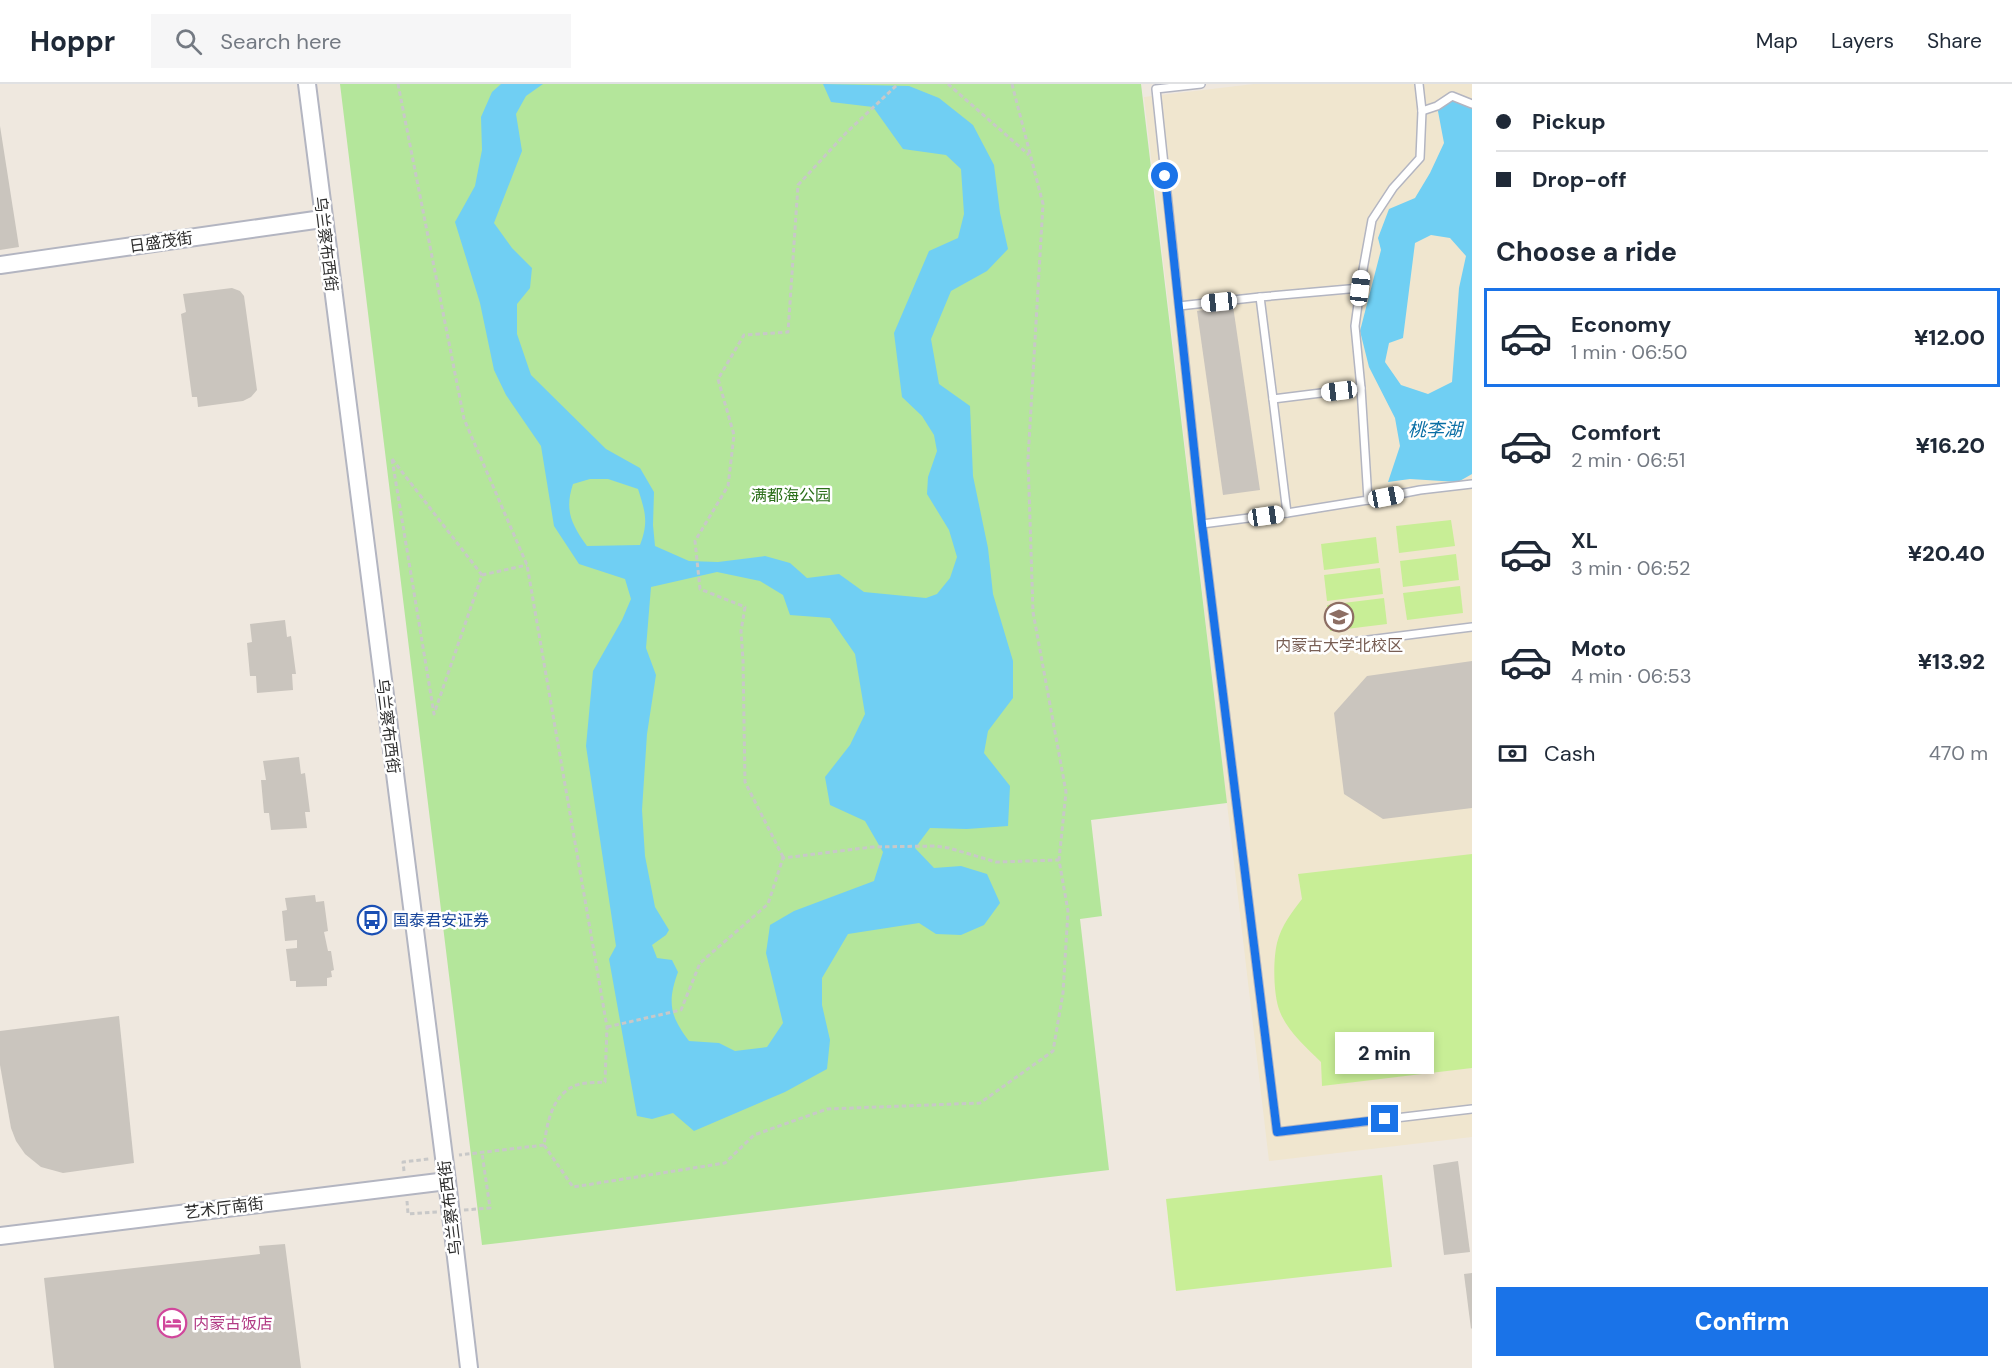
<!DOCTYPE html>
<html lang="en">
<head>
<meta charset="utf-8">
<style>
	body { margin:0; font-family:"DM Sans","Noto Sans SC",sans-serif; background:#f6f6f7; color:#1f2937; height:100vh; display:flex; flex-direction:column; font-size:22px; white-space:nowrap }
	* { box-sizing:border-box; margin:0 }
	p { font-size:20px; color:#747a83 }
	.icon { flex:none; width:33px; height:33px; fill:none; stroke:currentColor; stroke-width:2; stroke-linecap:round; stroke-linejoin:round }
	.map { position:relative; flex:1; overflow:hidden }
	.sheet { display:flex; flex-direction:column; background:#fff; width:540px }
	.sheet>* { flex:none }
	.hud { display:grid; align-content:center; height:132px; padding:0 24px; background:#fff }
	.end { position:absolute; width:27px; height:27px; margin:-14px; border:8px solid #1a73e8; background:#fff; box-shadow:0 0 0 3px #fff }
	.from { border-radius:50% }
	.bubble { position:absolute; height:42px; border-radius:0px; background:#fff; box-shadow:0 3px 9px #0003; font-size:20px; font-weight:800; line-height:42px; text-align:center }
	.car { position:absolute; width:18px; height:36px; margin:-18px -9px; border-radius:8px; box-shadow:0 0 4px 2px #0007; background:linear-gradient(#fff 24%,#345 0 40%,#fff 0 76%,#345 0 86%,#fff 0) }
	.hud b { display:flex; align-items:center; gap:21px; height:57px; font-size:22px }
	.hud b+b { border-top:2px solid #e0e1e3 }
	.hud i { width:15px; height:15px; background:#1f2937 }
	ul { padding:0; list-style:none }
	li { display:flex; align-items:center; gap:18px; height:99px; margin:0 12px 9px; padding:0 12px; border:3px solid transparent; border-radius:0px }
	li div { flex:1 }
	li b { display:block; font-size:22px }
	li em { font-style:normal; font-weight:800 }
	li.selected { border-color:#1a73e8 }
	li>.icon { width:54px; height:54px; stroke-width:1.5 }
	h2 { padding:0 24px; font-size:27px; line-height:72px }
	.pay { display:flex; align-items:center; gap:15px; height:66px; padding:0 24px; font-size:22px }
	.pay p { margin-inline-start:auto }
	.cta { display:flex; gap:12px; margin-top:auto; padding:12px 24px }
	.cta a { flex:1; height:69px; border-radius:0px; background:#1a73e8; color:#fff; font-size:24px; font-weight:800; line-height:69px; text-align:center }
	header { display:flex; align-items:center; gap:36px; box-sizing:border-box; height:84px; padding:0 30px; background:#fff; border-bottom:2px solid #e0e1e3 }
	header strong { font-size:28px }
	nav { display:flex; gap:33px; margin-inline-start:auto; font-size:21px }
	.search { width:420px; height:54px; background:#f6f6f7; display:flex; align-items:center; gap:15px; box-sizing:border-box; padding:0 21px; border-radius:0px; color:#747a83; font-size:22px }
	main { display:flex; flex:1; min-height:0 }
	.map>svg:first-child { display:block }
</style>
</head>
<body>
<header>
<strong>Hoppr</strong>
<div class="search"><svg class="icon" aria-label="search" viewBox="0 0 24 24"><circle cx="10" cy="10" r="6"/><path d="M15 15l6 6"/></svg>Search here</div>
<nav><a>Map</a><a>Layers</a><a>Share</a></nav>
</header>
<main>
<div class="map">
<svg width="1472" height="1284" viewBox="0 0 1472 1284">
	<rect width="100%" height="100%" fill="#efe8df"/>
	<!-- education -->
	<path fill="#f0e6cf" d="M1254,0H1472V1053L1269,1077L1144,13Z"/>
	<!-- green -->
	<path fill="#b4e69b" d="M340,0H1141L1227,719L1091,736L1102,832L1080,835L1109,1086L482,1161Z"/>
	<!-- pitch -->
	<g fill="#c8ee96">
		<path d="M1451,436L1455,462L1399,469L1396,442Z"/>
		<path d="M1376,453L1379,479L1324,486L1321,460Z"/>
		<path d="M1456,470L1459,496L1403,503L1400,477Z"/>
		<path d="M1380,484L1383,510L1327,517L1324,491Z"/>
		<path d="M1460,502L1463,529L1407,536L1403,509Z"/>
		<path d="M1384,514L1387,540L1330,547L1327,521Z"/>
		<path d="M1472,770V984L1322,1002L1321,978C1306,963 1288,948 1280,928C1273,911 1273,876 1277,859C1281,842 1292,828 1302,815L1298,790Z"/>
		<path d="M1382,1091L1392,1183L1176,1207L1166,1115Z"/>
	</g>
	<!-- water -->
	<g fill="#70cff3" fill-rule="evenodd">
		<path d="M501,0H543L526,12L516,30L522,67L494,139L512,164L532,184L530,204L517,220V250L531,291L606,365L640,384L654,408L653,441L655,462L689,477L718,478L765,472L790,479L807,494L839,490L864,508L926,514L937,510L950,494L957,473L949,446L927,410L928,393L937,367L934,351L922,332L902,313L894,249L929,167L958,154L964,130L961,85L946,71L903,65L873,23L831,18L823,0L909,2L939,14L973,41L994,81L1000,129L1008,165L987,187L951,207L931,255L939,300L970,322L973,392L988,464L993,510L1013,577V614L988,647L984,669L1010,702L1008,742L967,745L930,744L915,764L934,784L961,782L987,790L1000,819L984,841L961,851L936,850L919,839L848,850L822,894V921L830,956L827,985L785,1008L694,1047L673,1029L652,1035L637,1032L609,875L616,862L586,662L593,587L622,536L631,515L625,495L579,480L554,442L541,362L506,311L494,286L480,219L455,138L475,102L482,66L481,33L492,8ZM590,395H608L638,405C645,427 649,438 640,461L587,462C572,441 564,427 573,400ZM717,488L760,497L783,511L790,531L830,534L855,570L865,630L850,661L825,693L830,721L865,737L883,768L874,797L794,827L770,841L766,869L783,939L767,963L735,967L719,959L689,957C670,932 667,918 678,888L672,876L657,874L652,861L666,851L669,846L655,823L645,772L642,726L647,650L656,591L646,564L651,503Z"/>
		<path d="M1452,12L1472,20V390L1458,398L1410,395L1388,398L1400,362L1395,334L1369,283L1360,247L1381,166L1378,154L1389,125L1415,114L1430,89L1444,59L1437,22ZM1431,151L1450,154L1466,172L1459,204L1452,298L1428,310L1401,301L1385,278L1389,259L1403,254L1415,159Z"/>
	</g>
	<!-- building -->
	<g fill="#cac5be">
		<path d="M0,42L19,163L0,166Z"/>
		<path d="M232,204L240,207L244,212L257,306L251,313L243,317L198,323L197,313H192L181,230L186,228L183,210Z"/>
		<path d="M1233,222L1260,406L1223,411L1197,227Z"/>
		<path d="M285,536L287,553L291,552L296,590H292L293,606L257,609L256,592H250L247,559L252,558L250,540Z"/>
		<path d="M1472,577V724L1383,735L1344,710L1334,629L1367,592Z"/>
		<path d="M299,673L301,690L305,689L310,728H305L307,744L271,746L269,729H264L261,696H266L263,677Z"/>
		<path d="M315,811L316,818L324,817L328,847L324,848L328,867H331L334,886L331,887L332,893L327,894V902L296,903V897H290L286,865L297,864V856L285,857L282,827L287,826L285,814Z"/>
		<path d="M119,932L134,1079L63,1089L41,1083L25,1070L16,1057L11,1044L0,981V947Z"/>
		<path d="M1458,1077L1470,1168L1444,1171L1433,1081Z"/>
		<path d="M285,1160L301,1284H54L44,1194L260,1170L259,1162Z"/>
		<path d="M1472,1189V1244L1471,1245L1464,1190Z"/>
	</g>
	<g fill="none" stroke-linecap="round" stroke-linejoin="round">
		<!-- service casing -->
		<g stroke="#b3b5c1" stroke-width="10">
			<g id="service">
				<path d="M1201,0L1156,5L1202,440L1277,1048L1472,1025"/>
				<path d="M1422,27L1437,22L1452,12L1472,20"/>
				<path d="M1360,204L1260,213L1273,315L1361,304L1355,242L1362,191L1372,136L1393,104L1420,74L1422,27L1419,0"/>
				<path d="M1179,222L1260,213"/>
				<path d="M1368,416L1420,406L1472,400"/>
				<path d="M1287,429L1368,416L1361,304"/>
				<path d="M1202,440L1287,429L1273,315"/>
				<path d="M1312,563L1472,543"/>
			</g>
		</g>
		<!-- tertiary casing -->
		<g stroke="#b3b5c1" stroke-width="20">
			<g id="tertiary">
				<path d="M307,0L447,1097L469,1284"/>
				<path d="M0,181L322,135"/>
				<path d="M0,1152L447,1097"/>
			</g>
		</g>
		<!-- path -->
		<g stroke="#c8c8c8" stroke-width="3" stroke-dasharray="4.5 3" stroke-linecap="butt">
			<path d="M398,0L464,335L527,481L607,943L605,998C595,999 580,998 572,1003C551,1014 547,1041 544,1061L459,1071"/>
			<path d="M948,0L1029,71"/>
			<path d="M1012,0L1043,120L1028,375L1033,528L1066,708L1059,776"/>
			<path d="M392,375L482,491L434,630Z"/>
			<path d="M482,491L527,481"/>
			<path d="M783,773L745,698L743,576L741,547L745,523L700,505L695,457L728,402L734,351L718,295L744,251L788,248L798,101L846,49L898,0"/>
			<path d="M544,1061L573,1103L725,1079L754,1051L827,1025L980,1019L1053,967L1063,909L1068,827L1059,776L996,778L949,764L935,762L872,763L783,774L768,820L700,879L681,926L607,943"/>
			<path d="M404,1087L403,1078L429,1075"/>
			<path d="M407,1117L408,1130L437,1128"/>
			<path d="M464,1126L490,1124L482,1069"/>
		</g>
		<!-- service -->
		<use href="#service" stroke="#fff" stroke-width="7"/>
		<!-- tertiary -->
		<use href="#tertiary" stroke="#fff" stroke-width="16"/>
	</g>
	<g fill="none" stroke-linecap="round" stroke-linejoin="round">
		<!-- route -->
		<path stroke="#1a73e8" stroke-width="8" d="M1165,92L1202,440L1277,1048L1385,1035"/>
	</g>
	<!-- icons -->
	<defs>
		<g id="university-ring" transform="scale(1.5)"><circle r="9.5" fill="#fff" stroke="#8d6e63" stroke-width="1.5"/><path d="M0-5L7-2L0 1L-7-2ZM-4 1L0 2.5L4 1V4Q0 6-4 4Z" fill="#8d6e63"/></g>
		<g id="bus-ring" transform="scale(1.5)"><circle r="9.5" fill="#fff" stroke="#1a4fb4" stroke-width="1.5"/><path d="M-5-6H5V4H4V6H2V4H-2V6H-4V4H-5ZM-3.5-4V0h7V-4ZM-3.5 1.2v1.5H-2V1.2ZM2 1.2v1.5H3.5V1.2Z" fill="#1a4fb4"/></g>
		<g id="hotel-ring" transform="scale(1.5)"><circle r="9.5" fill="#fff" stroke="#d1479c" stroke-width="1.5"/><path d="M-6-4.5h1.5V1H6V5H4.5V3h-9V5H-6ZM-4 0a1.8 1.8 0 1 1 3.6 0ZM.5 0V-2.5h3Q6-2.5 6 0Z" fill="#d1479c"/></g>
	</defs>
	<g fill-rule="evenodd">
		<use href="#university-ring" x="1339" y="533"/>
		<use href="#bus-ring" x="372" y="836"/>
		<use href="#hotel-ring" x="172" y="1239"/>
	</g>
	<g text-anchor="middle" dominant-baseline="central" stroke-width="5" stroke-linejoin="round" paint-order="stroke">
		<!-- street labels -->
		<g font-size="16" fill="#2d2d2d" stroke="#fff">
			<text transform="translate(161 158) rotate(-8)">日盛茂街</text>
			<text transform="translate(326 160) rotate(83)">乌兰察布西街</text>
			<text transform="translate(388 642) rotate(83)">乌兰察布西街</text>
			<text transform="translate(224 1124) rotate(-7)">艺术厅南街</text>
			<text transform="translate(450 1124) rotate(-97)">乌兰察布西街</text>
		</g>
		<!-- park labels -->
		<g font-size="16" fill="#2a6e19" stroke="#fff">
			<text x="791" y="411">满都海公园</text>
		</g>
		<!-- education labels -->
		<g font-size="16" fill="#785e54" stroke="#fff">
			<text x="1339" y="561">内蒙古大学北校区</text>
		</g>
		<!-- transit labels -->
		<g font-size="16" fill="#164399" stroke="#fff" text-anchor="start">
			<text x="393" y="836">国泰君安证券</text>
		</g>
		<!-- hotel labels -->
		<g font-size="16" fill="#b23c85" stroke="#fff" text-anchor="start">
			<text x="193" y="1239">内蒙古饭店</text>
		</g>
		<!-- water labels -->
		<g font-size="18" font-style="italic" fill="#096ea5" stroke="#fff">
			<text x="1435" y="346">桃李湖</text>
		</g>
	</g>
</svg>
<i class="end from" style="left:1165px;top:92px"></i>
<i class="end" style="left:1385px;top:1035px"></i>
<div class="bubble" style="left:1335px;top:948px;width:99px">2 min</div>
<i class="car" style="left:1360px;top:204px;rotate:7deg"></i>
<i class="car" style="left:1219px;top:218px;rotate:264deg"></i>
<i class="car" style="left:1339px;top:307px;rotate:263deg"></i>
<i class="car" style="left:1386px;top:413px;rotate:79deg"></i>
<i class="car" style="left:1266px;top:432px;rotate:82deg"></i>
</div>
<section class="sheet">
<div class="hud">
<b><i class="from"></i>Pickup</b>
<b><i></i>Drop-off</b>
</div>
<h2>Choose a ride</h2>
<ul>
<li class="selected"><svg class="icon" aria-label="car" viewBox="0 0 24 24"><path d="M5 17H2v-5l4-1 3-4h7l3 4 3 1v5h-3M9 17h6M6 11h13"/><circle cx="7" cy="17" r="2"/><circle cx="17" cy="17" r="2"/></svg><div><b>Economy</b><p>1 min · 06:50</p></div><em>¥12.00</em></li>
<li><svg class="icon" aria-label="car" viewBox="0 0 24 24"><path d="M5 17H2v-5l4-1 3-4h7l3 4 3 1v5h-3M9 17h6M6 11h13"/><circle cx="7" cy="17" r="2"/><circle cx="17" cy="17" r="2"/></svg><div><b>Comfort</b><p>2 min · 06:51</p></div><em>¥16.20</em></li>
<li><svg class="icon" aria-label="car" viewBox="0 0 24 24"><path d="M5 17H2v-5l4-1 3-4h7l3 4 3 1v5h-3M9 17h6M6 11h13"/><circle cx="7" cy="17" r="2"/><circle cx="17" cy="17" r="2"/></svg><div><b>XL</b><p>3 min · 06:52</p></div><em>¥20.40</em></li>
<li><svg class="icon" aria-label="car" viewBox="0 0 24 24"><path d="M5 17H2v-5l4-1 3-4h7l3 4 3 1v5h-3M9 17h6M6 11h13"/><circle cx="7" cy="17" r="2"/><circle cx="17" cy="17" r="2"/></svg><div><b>Moto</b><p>4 min · 06:53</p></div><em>¥13.92</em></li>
</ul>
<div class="pay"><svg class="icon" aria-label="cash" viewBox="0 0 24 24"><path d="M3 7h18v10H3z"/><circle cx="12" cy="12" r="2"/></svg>Cash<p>470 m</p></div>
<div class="cta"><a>Confirm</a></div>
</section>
</main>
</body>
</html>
